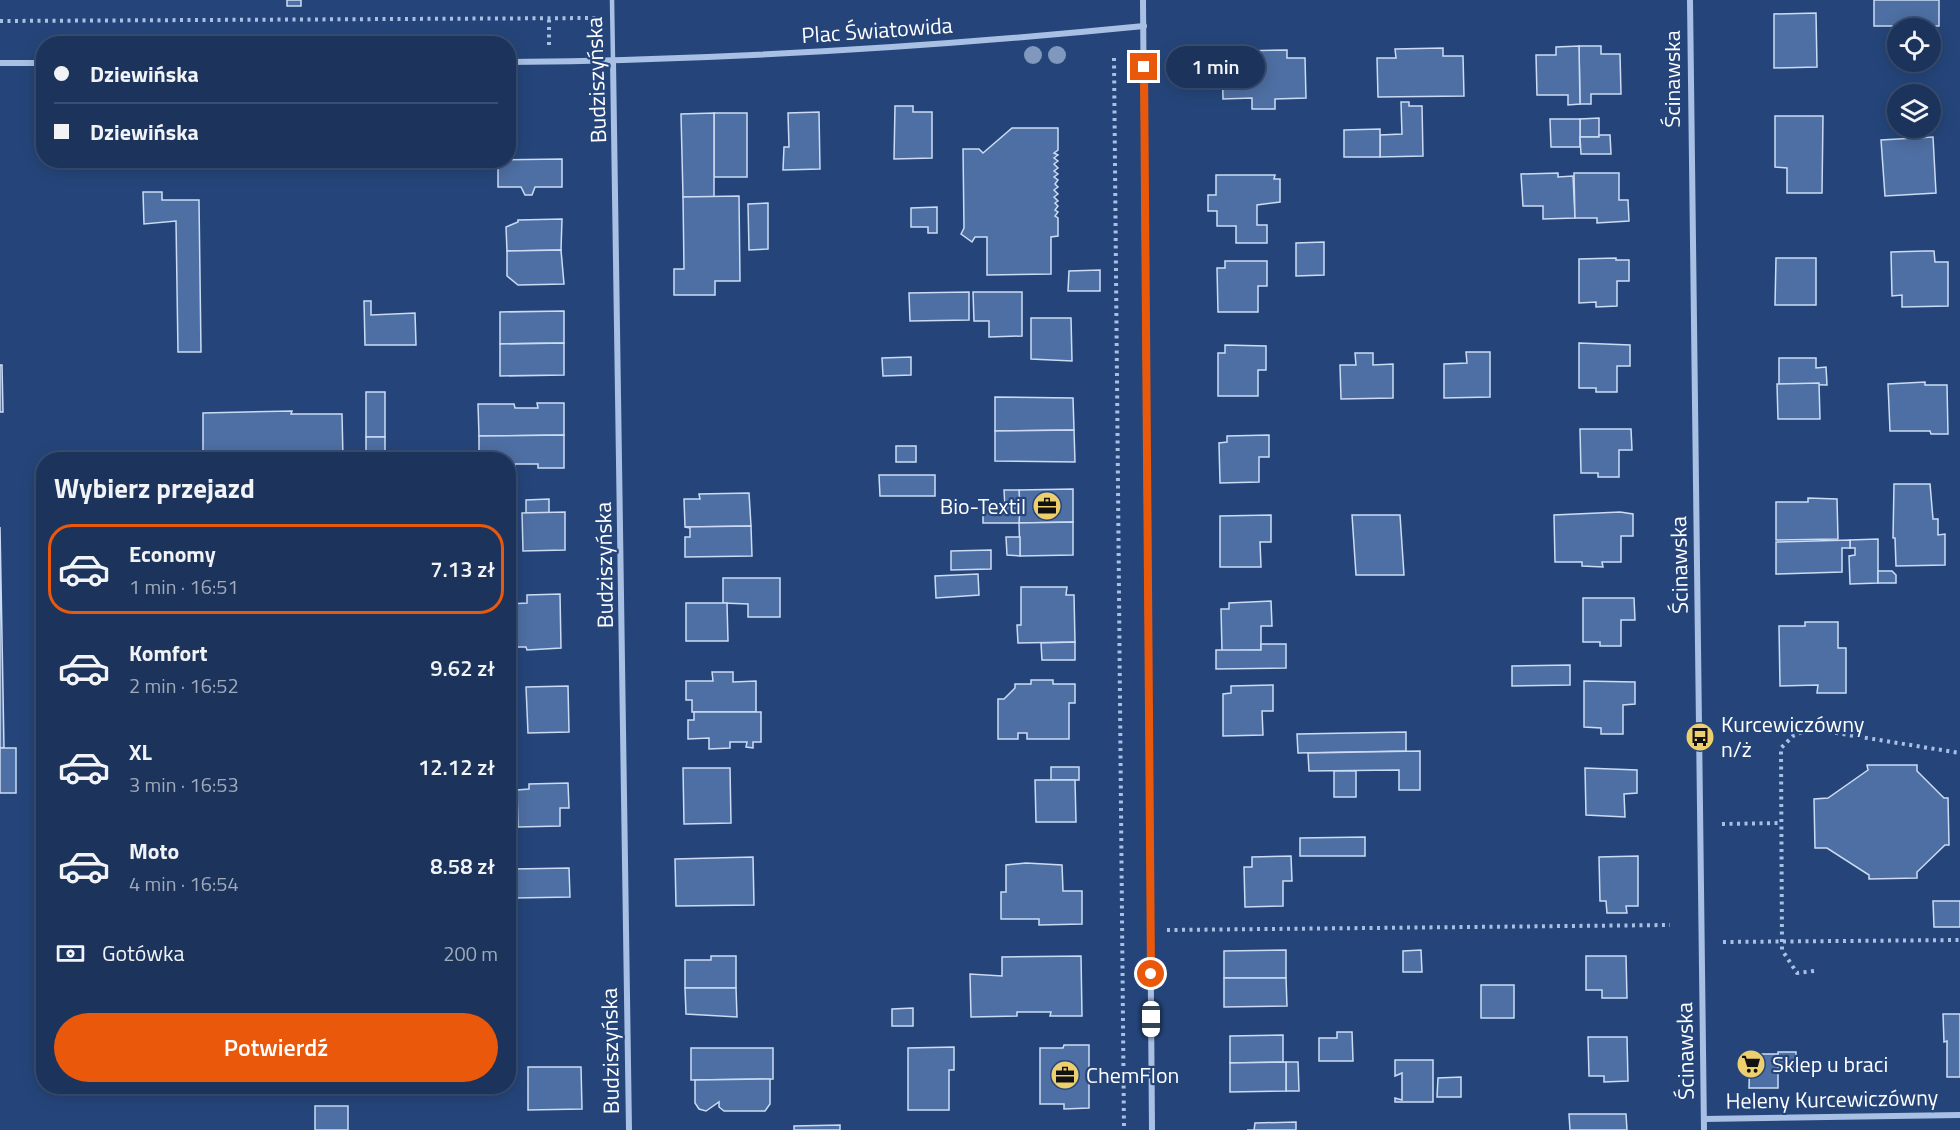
<!DOCTYPE html>
<html lang="pl">
<head>
<meta charset="utf-8">
<style>
	body { margin:0; font-family:"Titillium Web",sans-serif; background:#253c62; color:#f1f3f6; height:100vh; display:flex; flex-direction:column; font-size:22px; white-space:nowrap }
	* { box-sizing:border-box; margin:0 }
	p { font-size:20px; color:#a0aabb }
	.icon { flex:none; width:33px; height:33px; fill:none; stroke:currentColor; stroke-width:2; stroke-linecap:round; stroke-linejoin:round }
	.map { position:relative; flex:1; overflow:hidden }
	.panel { position:absolute; left:36px; top:452px; width:480px; height:642px; display:flex; flex-direction:column; background:#1c345c; border-radius:24px; box-shadow:0 3px 15px #0003,0 0 0 2px #3a4f72 }
	.panel>* { flex:none }
	.guide { position:absolute; left:36px; top:36px; width:480px; height:132px; border-radius:24px; box-shadow:0 3px 15px #0003,0 0 0 2px #3a4f72; display:grid; align-content:center; height:132px; padding:0 18px; background:#1c345c }
	.buttons { position:absolute; left:1887px; top:18px; display:grid; gap:12px }
	.buttons a { display:grid; place-items:center; width:54px; height:54px; border-radius:50%; background:#1c345c; box-shadow:0 3px 15px #0003,0 0 0 2px #3a4f72; font-size:30px }
	.end { position:absolute; width:27px; height:27px; margin:-14px; border:8px solid #ea580c; background:#fff; box-shadow:0 0 0 3px #fff }
	.from { border-radius:50% }
	.bubble { position:absolute; height:42px; border-radius:21px; background:#1c345c; box-shadow:0 3px 15px #0003,0 0 0 2px #3a4f72; font-size:20px; font-weight:600; line-height:42px; text-align:center }
	.car { position:absolute; width:18px; height:36px; margin:-18px -9px; border-radius:8px; box-shadow:0 0 4px 2px #0007; background:linear-gradient(#fff 24%,#345 0 40%,#fff 0 76%,#345 0 86%,#fff 0) }
	.guide b { display:flex; align-items:center; gap:21px; height:57px; font-size:22px }
	.guide b+b { border-top:2px solid #3a4f72 }
	.guide i { width:15px; height:15px; background:#f1f3f6 }
	ul { padding:0; list-style:none }
	li { display:flex; align-items:center; gap:18px; height:90px; margin:0 12px 9px; padding:0 6px; border:3px solid transparent; border-radius:24px }
	li div { flex:1 }
	li b { display:block; font-size:22px }
	li em { font-style:normal; font-weight:600 }
	li.selected { border-color:#ea580c }
	li>.icon { width:54px; height:54px; stroke-width:1.5 }
	h2 { padding:0 18px; font-size:27px; line-height:72px }
	.pay { display:flex; align-items:center; gap:15px; height:66px; padding:0 18px; font-size:22px }
	.pay p { margin-inline-start:auto }
	.button { display:flex; gap:12px; margin-top:auto; padding:12px 18px }
	.button a { flex:1; height:69px; border-radius:36px; background:#ea580c; color:#fff; font-size:24px; font-weight:600; line-height:69px; text-align:center }
	.map>svg:first-child { display:block }
</style>
</head>
<body>
<div class="map">
<svg width="1960" height="1130" viewBox="0 0 1960 1130">
	<rect width="100%" height="100%" fill="#25457a"/>
	<!-- building -->
	<g fill="#4e6fa3" stroke="#cbdbf3" stroke-width="1.5">
		<rect x="287" y="0" width="14" height="6"/>
		<rect x="1874" y="0" width="65" height="26"/>
		<path d="M1816,13L1817,67L1774,68V14Z"/>
		<path d="M1579,46H1601V54H1620L1621,94H1591V104H1580Z"/>
		<path d="M1579,46L1580,104L1568,105V95H1537L1536,55H1556V47Z"/>
		<path d="M1443,48V56H1463L1464,96L1378,97L1377,58H1396L1395,49Z"/>
		<path d="M1287,50V58H1305L1306,98L1275,99V109H1252V98L1223,99L1222,59H1241L1240,51Z"/>
		<path d="M1401,102H1409V106H1422L1423,156L1380,157V135L1402,134Z"/>
		<path d="M895,106H913V112H932V158L894,159Z"/>
		<path d="M819,112L820,169L783,170L784,147H789L788,113Z"/>
		<rect x="714" y="113" width="33" height="64"/>
		<path d="M714,113V197H683L681,114Z"/>
		<path d="M1775,116H1823L1822,193H1787V168L1775,167Z"/>
		<path d="M1599,118V137H1580V119Z"/>
		<path d="M1550,119H1580V147H1551Z"/>
		<path d="M1012,128H1058V150L1054,153L1058,155L1054,158L1058,161L1054,164L1058,168L1054,171L1058,174L1054,177L1058,180L1055,184L1058,187L1054,190L1058,194L1054,197L1058,201L1055,203L1058,206L1055,210L1058,212L1055,216L1058,218V236L1051,237V274L987,275V237H975L972,242L961,234L964,228L963,149H979L983,153Z"/>
		<path d="M1380,129V157H1344V130Z"/>
		<path d="M1599,135H1610L1611,154H1581L1580,137H1599Z"/>
		<path d="M1933,137L1936,193L1885,196L1881,140Z"/>
		<path d="M562,159V187H535L532,195H525L521,187H498V160Z"/>
		<path d="M1558,173V177L1573,176L1575,218L1543,219V206H1523L1521,174Z"/>
		<path d="M1574,173H1619V200H1628L1629,221L1597,223V218H1575Z"/>
		<path d="M1216,175H1275L1274,179H1280V202L1257,205V225H1267V243H1236V226H1217V211H1208V195H1216Z"/>
		<path d="M143,192H162V200H199L201,352H178L176,221L144,224Z"/>
		<path d="M739,196L740,281H715V295H674V269H684L683,197Z"/>
		<path d="M768,203V249L749,250L748,204Z"/>
		<path d="M937,207V233H928V227H911V208Z"/>
		<path d="M562,219L561,250L507,251L506,227L518,222V220Z"/>
		<path d="M1324,242V275L1296,276V243Z"/>
		<path d="M561,250L564,284L518,285L507,276V251Z"/>
		<path d="M1924,251H1934L1935,262H1948V306L1902,307V295L1892,296L1891,252Z"/>
		<path d="M1616,258V260H1629V281H1617V306L1596,307V302L1579,303V259Z"/>
		<path d="M1776,258H1816V305H1775Z"/>
		<path d="M1225,261H1267V286H1258V312H1218L1217,268H1225Z"/>
		<path d="M1100,270V291H1068L1069,271Z"/>
		<path d="M969,292V320L910,321L909,293Z"/>
		<path d="M973,292H1022V336L989,337V321H974Z"/>
		<path d="M364,301H371V315L415,313L416,345H365Z"/>
		<path d="M564,311V343L500,344V312Z"/>
		<path d="M1031,318H1071L1072,361L1031,359Z"/>
		<path d="M564,343V375L500,376V344Z"/>
		<path d="M1579,343L1630,345V366H1617V392H1596V388H1579Z"/>
		<path d="M1225,345L1266,346V370H1258V396H1218V353H1225Z"/>
		<path d="M1466,352H1490V397L1444,398V364L1467,363Z"/>
		<path d="M1355,353H1373V365L1393,364V398L1341,399L1340,365H1356Z"/>
		<path d="M911,357V375L883,376L882,358Z"/>
		<path d="M1779,358H1816V368L1826,367L1827,385L1779,384Z"/>
		<path d="M0,365H2L3,412H0Z"/>
		<path d="M1925,382V385H1947L1948,434H1931L1930,431H1890L1888,384Z"/>
		<path d="M1819,383L1820,419H1778L1777,384Z"/>
		<rect x="366" y="392" width="19" height="45"/>
		<path d="M995,397L1073,398L1074,430L995,431Z"/>
		<path d="M537,403H564V435L479,436L478,404H514L515,408H538Z"/>
		<path d="M292,411L291,414H342L343,459H203V413Z"/>
		<path d="M1580,429H1631L1632,450H1619V477H1598V473H1581Z"/>
		<path d="M1074,430L1075,462L995,461V431Z"/>
		<path d="M564,435V468H538V464H515V469H508V459H479V436Z"/>
		<path d="M1269,435V457H1259V482L1220,483L1219,443L1227,442V436Z"/>
		<rect x="366" y="437" width="19" height="22"/>
		<rect x="896" y="446" width="20" height="16"/>
		<path d="M879,475H935V496H880Z"/>
		<path d="M1894,484H1930L1933,519H1938V535L1945,534V565L1896,566L1895,538H1893Z"/>
		<path d="M1073,489V522L1019,523V490Z"/>
		<path d="M1004,490H1019L1020,508H1005Z"/>
		<path d="M749,493L751,526L685,527L684,499H700L699,494Z"/>
		<path d="M1808,498L1837,499L1838,539L1776,540V502H1808Z"/>
		<path d="M549,499V513H526V500Z"/>
		<path d="M983,507L1020,508L1019,523H983Z"/>
		<path d="M565,512V550L523,551L522,513Z"/>
		<path d="M1620,512L1633,514V536H1621V562H1602L1603,567L1582,566V562H1555L1554,515Z"/>
		<path d="M1271,515V542H1260L1261,567H1220V516Z"/>
		<path d="M1352,515H1400L1404,575H1356Z"/>
		<path d="M1073,522V555L1020,556L1019,523Z"/>
		<path d="M751,526L752,556L685,557V537H690V528L685,527Z"/>
		<path d="M0,527L4,748H0Z"/>
		<path d="M1006,537H1020V556L1007,555Z"/>
		<path d="M1878,539V583L1850,584L1849,556L1855,555V548H1850V540Z"/>
		<path d="M1850,540V548H1842V572L1776,574V542Z"/>
		<path d="M991,550V569L951,570V551Z"/>
		<path d="M1878,571H1892L1896,575V583H1878Z"/>
		<path d="M978,574L979,595L936,598L935,576Z"/>
		<path d="M723,578H780V617H748V604L723,603Z"/>
		<path d="M1021,587H1067L1066,595H1074L1075,642L1018,643L1017,625H1021Z"/>
		<path d="M560,594L561,648L527,650L526,647H508V604L527,603V595Z"/>
		<path d="M1583,598H1634L1635,620H1621V646H1600V642H1583Z"/>
		<path d="M1271,601L1272,626H1261V650L1222,651L1221,609H1229V603Z"/>
		<path d="M686,603H727L728,641H686Z"/>
		<path d="M1805,622H1838V648H1846V693H1817L1818,685L1780,686L1779,626H1805Z"/>
		<path d="M1075,642V660H1042L1041,643Z"/>
		<path d="M1261,644H1286V668L1216,669V650H1261Z"/>
		<path d="M1570,665V685L1512,686V666Z"/>
		<path d="M712,672H733V682L756,681V712H692V700H686V681H713Z"/>
		<path d="M1031,680H1053V684H1075V703H1069V739H1027V733H1018V739H998V699H1004L1015,688V684H1031Z"/>
		<path d="M1584,681L1635,682V704L1623,705V734H1601V728L1584,727Z"/>
		<path d="M1273,685V711H1262L1263,735L1223,736V694L1231,693V686Z"/>
		<path d="M568,686L569,732L528,733L526,687Z"/>
		<path d="M694,712H761V742H753V748L746,747L747,742H730V748L709,749V738L688,739V720H694Z"/>
		<path d="M1406,732V751L1298,753L1297,734Z"/>
		<rect x="0" y="748" width="16" height="45"/>
		<path d="M1420,751V790H1399V770L1309,771L1308,753Z"/>
		<path d="M1867,765H1917V771L1944,798H1948L1949,845H1945L1917,872V878L1869,879V875L1827,848H1815L1814,799L1828,798L1868,770Z"/>
		<rect x="1051" y="767" width="28" height="13"/>
		<path d="M683,768H730L731,823L684,824Z"/>
		<path d="M1585,768L1637,770V793L1624,794L1625,817L1586,815Z"/>
		<rect x="1334" y="771" width="22" height="26"/>
		<path d="M1035,780H1075L1076,822H1036Z"/>
		<path d="M568,783L569,808H560V826L518,827L517,790L529,789V784Z"/>
		<path d="M1365,837V856H1300V838Z"/>
		<path d="M1291,856L1292,881H1283V906L1245,907L1244,867H1252V857Z"/>
		<path d="M1638,856V906H1626L1627,913H1607L1606,901H1600L1599,857Z"/>
		<path d="M753,857L754,905L676,906L675,859Z"/>
		<path d="M1026,863L1062,865L1063,891H1082V924L1039,925V919H1001V892H1006V865Z"/>
		<path d="M569,868L570,897L515,898L514,869Z"/>
		<path d="M1933,901H1960V927H1934Z"/>
		<path d="M1286,950V978H1224V951Z"/>
		<path d="M1421,950L1422,972H1403V951Z"/>
		<path d="M711,956H736V988H685V960H711Z"/>
		<path d="M1081,956L1082,1016H1050L1051,1012H1017V1016L971,1017L970,974L1002,976V957Z"/>
		<path d="M1586,956H1626L1627,998H1602V990H1586Z"/>
		<path d="M1224,978H1286L1287,1006L1224,1007Z"/>
		<rect x="1481" y="985" width="33" height="33"/>
		<path d="M685,988H736L737,1017L686,1014Z"/>
		<path d="M913,1008V1026H892V1009Z"/>
		<path d="M1943,1014H1960V1077H1947V1041L1944,1042Z"/>
		<path d="M1337,1032H1352L1353,1061H1319V1038H1337Z"/>
		<path d="M1283,1035V1062L1230,1063V1036Z"/>
		<path d="M1588,1037H1627L1628,1081L1604,1082V1076H1589Z"/>
		<path d="M1064,1045H1089V1108L1064,1109V1104H1040V1048H1063Z"/>
		<path d="M954,1047V1070H949V1110H908V1048Z"/>
		<path d="M691,1048H773V1079L691,1080Z"/>
		<rect x="1778" y="1052" width="18" height="15"/>
		<path d="M1750,1054H1778V1088H1749Z"/>
		<path d="M1395,1060H1433V1102H1395V1098L1402,1100V1073L1395,1076Z"/>
		<path d="M1286,1062H1298L1299,1091H1286Z"/>
		<path d="M1286,1062V1091L1230,1092V1063Z"/>
		<path d="M528,1067H581L582,1109L528,1110Z"/>
		<path d="M1461,1077V1097H1437L1438,1078Z"/>
		<path d="M770,1079V1104L765,1111H724L719,1107V1102L706,1111L699,1109L695,1103V1080Z"/>
		<rect x="315" y="1106" width="33" height="24"/>
		<path d="M1569,1114H1626L1627,1130H1570Z"/>
		<path d="M1296,1122V1130H1247H1254L1255,1123Z"/>
		<path d="M840,1125V1130H794V1126Z"/>
	</g>
	<g fill="none" stroke-linecap="round" stroke-linejoin="round">
		<!-- path -->
		<g stroke="#a8c0e4" stroke-width="4" stroke-dasharray="3 4.5" stroke-linecap="butt">
			<path d="M0,21L596,18"/>
			<path d="M549,45V20"/>
			<path d="M1114,58L1124,1130"/>
			<path d="M1722,824L1782,823"/>
			<path d="M1167,930L1670,925"/>
			<path d="M1723,942L1960,940"/>
			<path d="M1814,971L1797,973L1782,950L1781,748L1794,735L1811,729L1960,753"/>
		</g>
		<!-- lane -->
		<path stroke="#a8c0e4" stroke-width="4.5" d="M612,0L613,61"/>
		<!-- street -->
		<g stroke="#a8c0e4" stroke-width="6">
			<path d="M1143,0L1152,1130"/>
			<path d="M1690,0L1704,1130"/>
			<path d="M613,61L629,1130"/>
			<path d="M508,62C721,60 932,47 1144,26"/>
			<path d="M0,63H44"/>
			<path d="M1704,1119L1960,1115"/>
		</g>
	</g>
	<!-- trees -->
	<g fill="#8098bd">
		<circle cx="1033" cy="55" r="9"/>
		<circle cx="1057" cy="55" r="9"/>
	</g>
	<g fill="none" stroke-linecap="round" stroke-linejoin="round">
		<!-- route -->
		<path stroke="#ea580c" stroke-width="8" d="M1144,67L1151,974"/>
	</g>
	<!-- icons -->
	<defs>
		<g id="office-disc" transform="scale(1.5)"><circle r="9.5" fill="#edcf6d" stroke="#25457a"/><path d="M-6-3h4V-5.5h4V-3h4V5H-6ZM-1-4.5V-3h2v-1.5ZM-6 0V1H6V0Z" fill="#111"/></g>
		<g id="bus-disc" transform="scale(1.5)"><circle r="9.5" fill="#edcf6d" stroke="#25457a"/><path d="M-5-6H5V4H4V6H2V4H-2V6H-4V4H-5ZM-3.5-4V0h7V-4ZM-3.5 1.2v1.5H-2V1.2ZM2 1.2v1.5H3.5V1.2Z" fill="#111"/></g>
		<g id="supermarket-disc" transform="scale(1.5)"><circle r="9.5" fill="#edcf6d" stroke="#25457a"/><path d="M-6-5.5h2.5l.6 2H6L4.5 2H-2.5L-4.4-4H-6ZM-1.5 3.2a1.3 1.3 0 1 0 .1 0ZM3 3.2a1.3 1.3 0 1 0 .1 0Z" fill="#111"/></g>
	</defs>
	<g fill-rule="evenodd">
		<use href="#office-disc" x="1047" y="506"/>
		<use href="#bus-disc" x="1700" y="737"/>
		<use href="#supermarket-disc" x="1751" y="1064"/>
		<use href="#office-disc" x="1065" y="1075"/>
	</g>
	<g text-anchor="middle" dominant-baseline="central" stroke-width="4.5" stroke-linejoin="round" paint-order="stroke">
		<!-- street labels -->
		<g font-size="22" fill="#fff" stroke="#25457a">
			<text transform="translate(877 30) rotate(-4)">Plac Światowida</text>
			<text transform="translate(1672 79) rotate(-90)">Ścinawska</text>
			<text transform="translate(596 80) rotate(-92)">Budziszyńska</text>
			<text transform="translate(604 565) rotate(-91)">Budziszyńska</text>
			<text transform="translate(1679 565) rotate(-91)">Ścinawska</text>
			<text transform="translate(610 1051) rotate(-91)">Budziszyńska</text>
			<text transform="translate(1685 1051) rotate(-91)">Ścinawska</text>
			<text transform="translate(1832 1099) rotate(-1)">Heleny Kurcewiczówny</text>
		</g>
		<!-- poi labels -->
		<g font-size="22" fill="#fff" stroke="#25457a" text-anchor="start">
			<text x="1026" y="506" text-anchor="end">Bio-Textil</text>
			<text x="1721" y="724">Kurcewiczówny<tspan x="1721" dy="25">n/ż</tspan></text>
			<text x="1772" y="1064">Sklep u braci</text>
			<text x="1086" y="1075">ChemFlon</text>
		</g>
	</g>
</svg>
<div class="buttons">
<a><svg class="icon" aria-label="locate" viewBox="0 0 24 24"><circle cx="12" cy="12" r="6"/><path d="M12 2v4M12 18v4M2 12h4M18 12h4"/></svg></a>
<a><svg class="icon" aria-label="layers" viewBox="0 0 24 24"><path d="M12 4l9 5-9 5-9-5zM3 14l9 5 9-5"/></svg></a>
</div>
<i class="end from" style="left:1151px;top:974px"></i>
<i class="end" style="left:1144px;top:67px"></i>
<div class="bubble" style="left:1166px;top:46px;width:99px">1 min</div>
<i class="car" style="left:1151px;top:1019px;rotate:180deg"></i>
<div class="guide">
<b><i class="from"></i>Dziewińska</b>
<b><i></i>Dziewińska</b>
</div>
<section class="panel">
<h2>Wybierz przejazd</h2>
<ul>
<li class="selected"><svg class="icon" aria-label="car" viewBox="0 0 24 24"><path d="M5 17H2v-5l4-1 3-4h7l3 4 3 1v5h-3M9 17h6M6 11h13"/><circle cx="7" cy="17" r="2"/><circle cx="17" cy="17" r="2"/></svg><div><b>Economy</b><p>1 min · 16:51</p></div><em>7.13 zł</em></li>
<li><svg class="icon" aria-label="car" viewBox="0 0 24 24"><path d="M5 17H2v-5l4-1 3-4h7l3 4 3 1v5h-3M9 17h6M6 11h13"/><circle cx="7" cy="17" r="2"/><circle cx="17" cy="17" r="2"/></svg><div><b>Komfort</b><p>2 min · 16:52</p></div><em>9.62 zł</em></li>
<li><svg class="icon" aria-label="car" viewBox="0 0 24 24"><path d="M5 17H2v-5l4-1 3-4h7l3 4 3 1v5h-3M9 17h6M6 11h13"/><circle cx="7" cy="17" r="2"/><circle cx="17" cy="17" r="2"/></svg><div><b>XL</b><p>3 min · 16:53</p></div><em>12.12 zł</em></li>
<li><svg class="icon" aria-label="car" viewBox="0 0 24 24"><path d="M5 17H2v-5l4-1 3-4h7l3 4 3 1v5h-3M9 17h6M6 11h13"/><circle cx="7" cy="17" r="2"/><circle cx="17" cy="17" r="2"/></svg><div><b>Moto</b><p>4 min · 16:54</p></div><em>8.58 zł</em></li>
</ul>
<div class="pay"><svg class="icon" aria-label="cash" viewBox="0 0 24 24"><path d="M3 7h18v10H3z"/><circle cx="12" cy="12" r="2"/></svg>Gotówka<p>200 m</p></div>
<div class="button"><a>Potwierdź</a></div>
</section>
</div>
</body>
</html>
